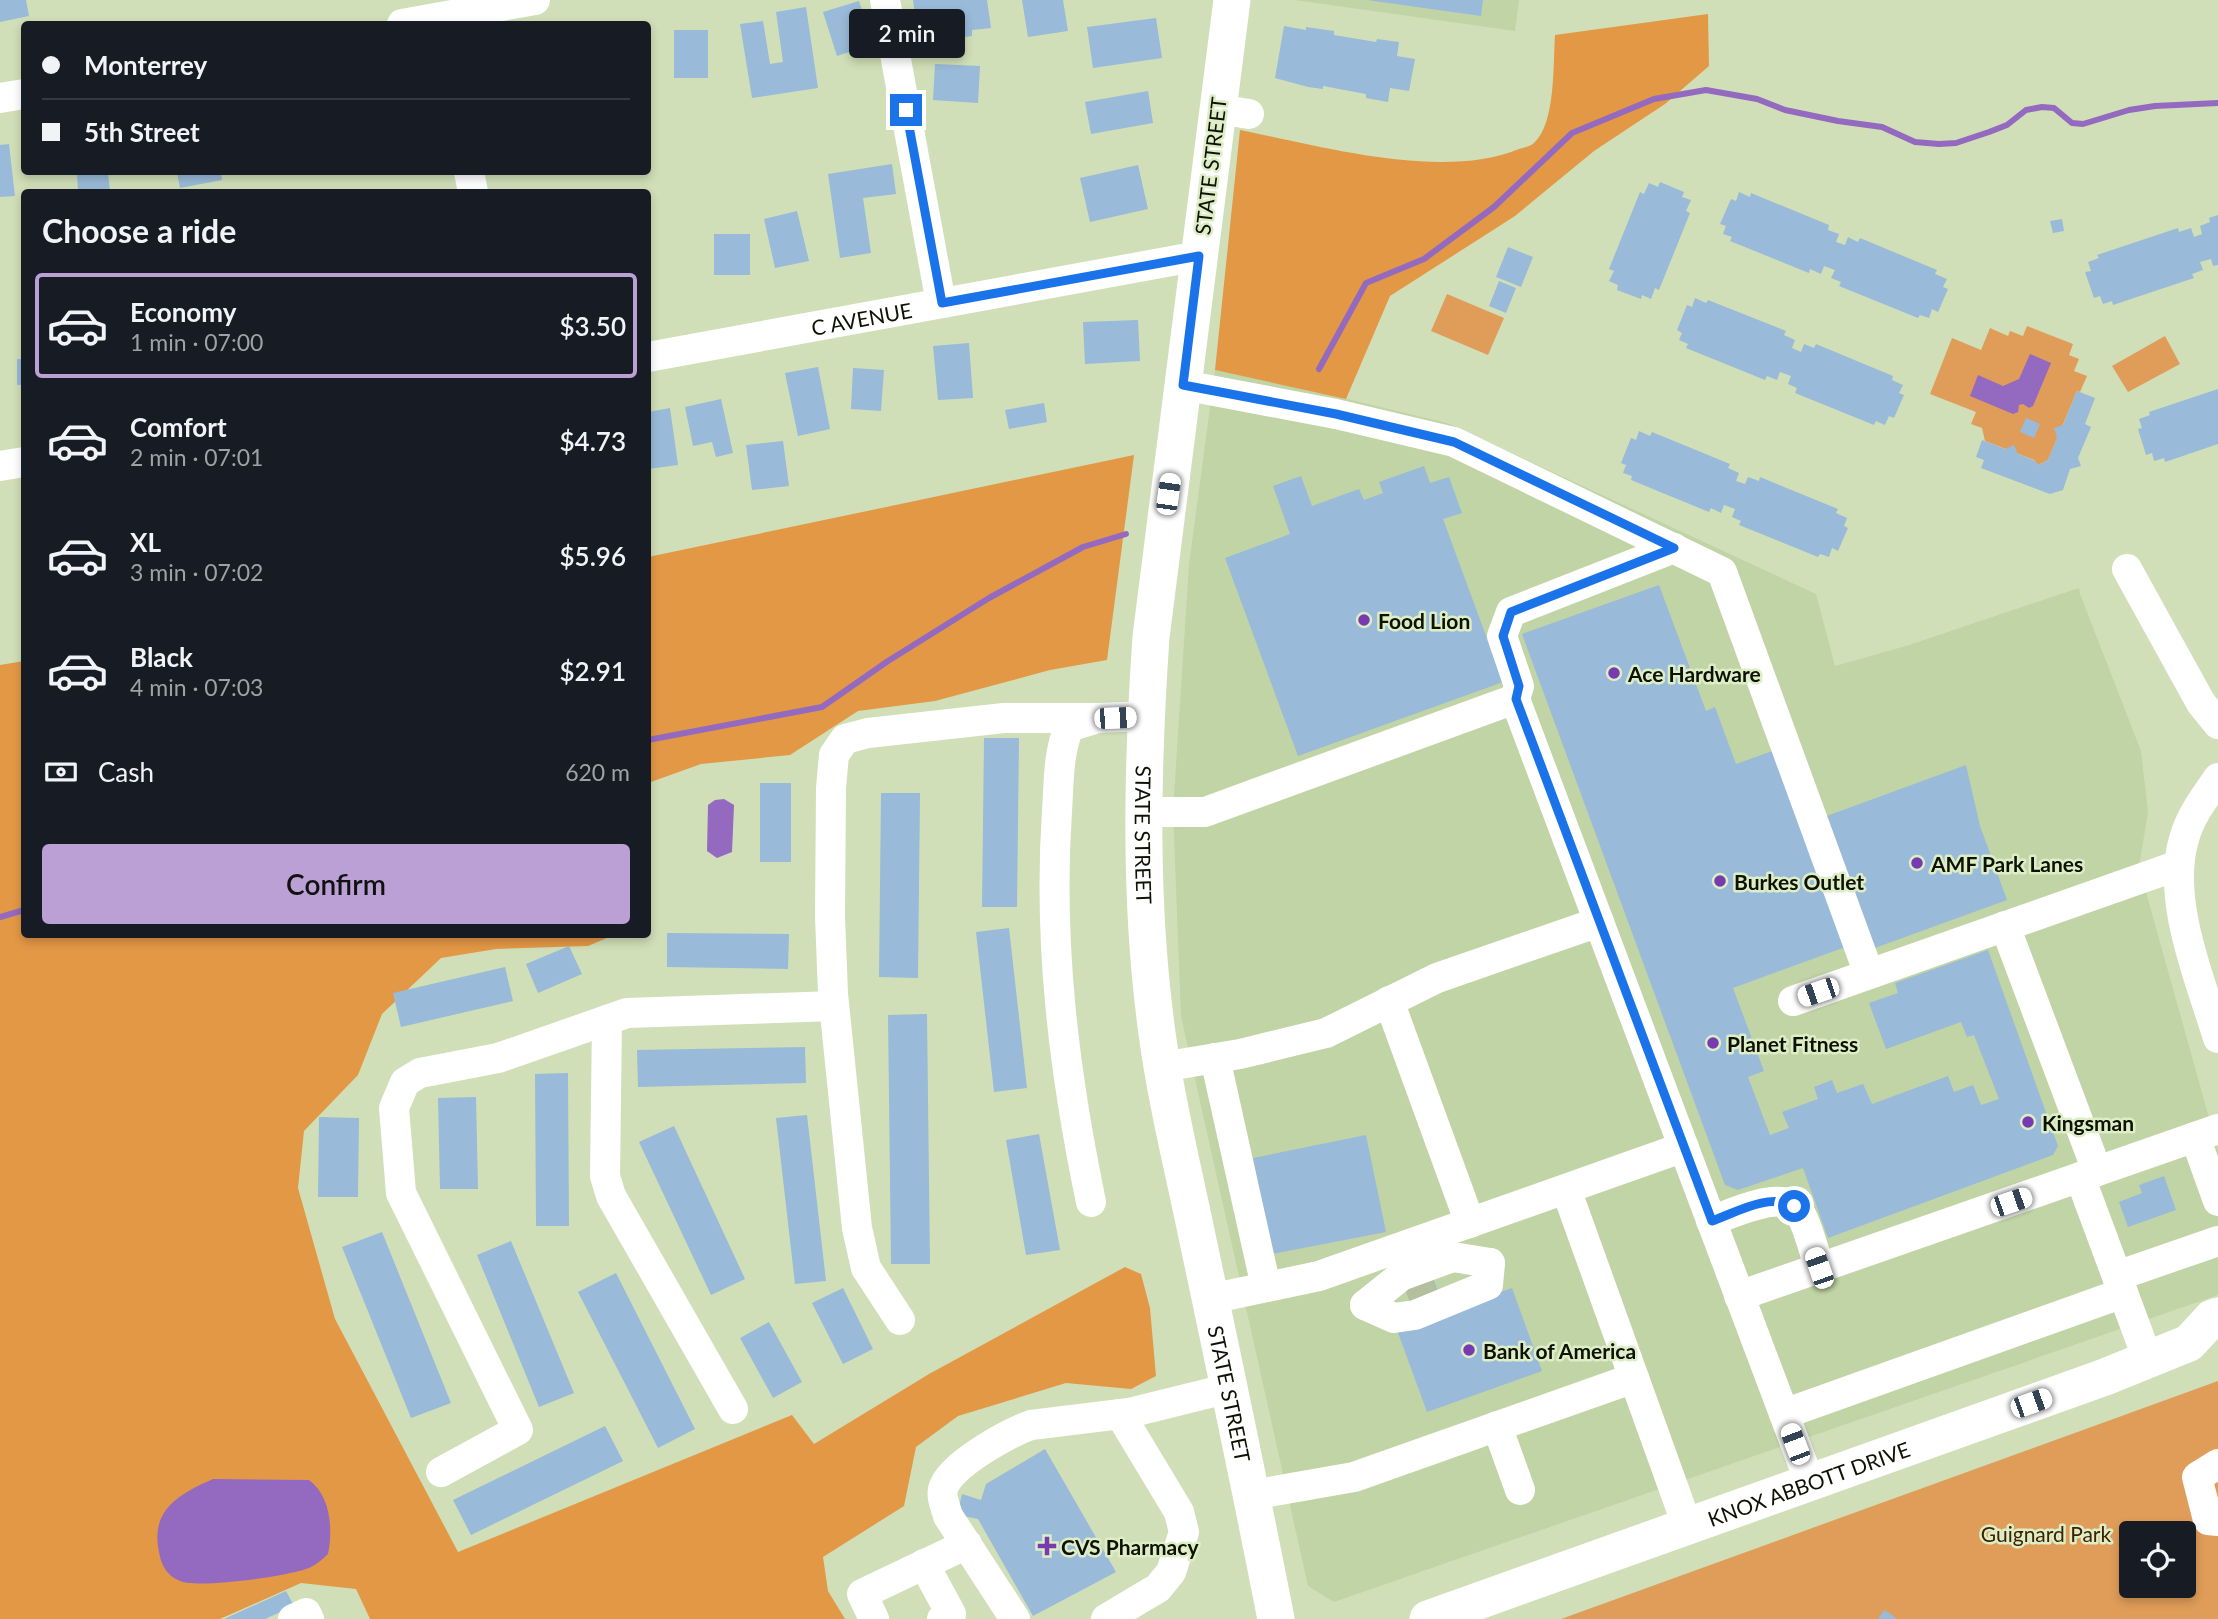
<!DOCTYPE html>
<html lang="en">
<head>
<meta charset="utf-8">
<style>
	body { margin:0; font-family:Lato,sans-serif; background:#20242c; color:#f1f3f6; height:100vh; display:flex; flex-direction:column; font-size:26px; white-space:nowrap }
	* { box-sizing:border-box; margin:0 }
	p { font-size:23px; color:#9ea1a6 }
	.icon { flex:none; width:38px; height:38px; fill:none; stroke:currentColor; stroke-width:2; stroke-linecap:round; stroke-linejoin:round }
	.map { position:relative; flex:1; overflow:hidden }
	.side { position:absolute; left:21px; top:189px; width:630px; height:749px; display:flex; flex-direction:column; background:#171b24; border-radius:7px; box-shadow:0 4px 10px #0003 }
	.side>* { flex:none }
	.banner { position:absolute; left:21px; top:21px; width:630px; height:154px; border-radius:7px; box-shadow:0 4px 10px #0003; display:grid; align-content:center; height:154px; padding:0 21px; background:#171b24 }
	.tools { position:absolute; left:2119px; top:1521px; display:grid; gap:14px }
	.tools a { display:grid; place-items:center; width:77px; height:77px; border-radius:7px; background:#171b24; box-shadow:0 4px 10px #0003; font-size:35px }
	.end { position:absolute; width:32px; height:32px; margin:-16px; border:9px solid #1a73e8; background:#fff; box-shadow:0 0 0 4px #fff }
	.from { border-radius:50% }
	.bubble { position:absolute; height:49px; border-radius:7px; background:#171b24; box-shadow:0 4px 10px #0003; font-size:23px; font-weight:600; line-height:49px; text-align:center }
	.car { position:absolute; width:21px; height:42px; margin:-21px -10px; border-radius:9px; box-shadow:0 0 5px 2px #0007; background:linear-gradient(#fff 24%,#345 0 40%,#fff 0 76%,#345 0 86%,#fff 0) }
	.banner b { display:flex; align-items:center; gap:24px; height:66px; font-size:26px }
	.banner b+b { border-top:2px solid #363941 }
	.banner i { width:18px; height:18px; background:#f1f3f6 }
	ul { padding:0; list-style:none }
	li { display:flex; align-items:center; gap:21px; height:105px; margin:0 14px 10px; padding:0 7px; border:4px solid transparent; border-radius:7px }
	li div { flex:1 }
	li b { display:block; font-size:26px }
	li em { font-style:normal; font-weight:600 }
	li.active { border-color:#bba0d6 }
	li>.icon { width:63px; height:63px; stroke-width:1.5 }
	h2 { padding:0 21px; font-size:32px; line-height:84px }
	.pay { display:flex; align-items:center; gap:18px; height:77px; padding:0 21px; font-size:26px }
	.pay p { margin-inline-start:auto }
	.primary-button { display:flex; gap:14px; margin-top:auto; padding:14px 21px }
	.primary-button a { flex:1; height:80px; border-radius:7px; background:#bba0d6; color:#111; font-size:28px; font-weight:600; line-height:80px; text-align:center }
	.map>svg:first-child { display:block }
</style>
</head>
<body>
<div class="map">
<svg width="2218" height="1619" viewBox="0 0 2218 1619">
	<rect width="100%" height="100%" fill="#d0dfb8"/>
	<!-- built -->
	<g fill="#c1d4a5">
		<path d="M1295,0H1519L1515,31Z"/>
		<path d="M1215,370L1302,388L1447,423L1816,594L1835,666L1906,646L2079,588L2080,594L2141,751L2148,812L2139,867L2218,1150V1295L1334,1602L1308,1586L1181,1016L1173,811L1189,565Z"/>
	</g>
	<!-- green -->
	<g fill="#e09d59" fill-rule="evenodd">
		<path d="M1447,294L1504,318L1488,355L1431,331Z"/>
		<path d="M2027,326L2073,344L2069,355L2079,359L2074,371L2087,376L2080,392L2077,391L2048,460L2038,465L2034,460L1985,441L1982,428L1971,424L1976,412L1930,394L1952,338L1981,350L1990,328L2008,336L2010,331L2023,336Z"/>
		<path d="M2165,336L2180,364L2128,392L2112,366Z"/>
		<path d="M2218,1381V1619H1561ZM2132,1533H2184V1586H2132Z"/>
	</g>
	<!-- forest -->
	<g fill="#e39846">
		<path d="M1708,14L1709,66L1665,104L1594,151L1515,216L1390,296L1346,399L1215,370L1240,130C1320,146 1442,181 1519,149C1523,148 1531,146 1534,143C1556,123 1553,63 1555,35Z"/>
		<path d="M1134,455L1107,660L1050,670L935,701L858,711L790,755L701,764L648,783V557Z"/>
		<path d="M24,661V934L614,935L588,946L496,949L441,958L382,1014L358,1075L304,1131L298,1188L335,1319L458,1552L792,1415L814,1444L929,1374L1125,1267L1141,1274L1150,1308L1156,1376L1131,1389L1066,1383L958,1416L916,1447L904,1506L823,1557L828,1591L845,1619H370L356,1589L301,1583L220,1619H0V665Z"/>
	</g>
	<!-- water -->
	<g fill="#936abf">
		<path d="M2030,354L2051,363L2033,406L2029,408L2023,404L2019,405L2018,412L2013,414L1970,396L1978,375L2003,386L2019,379Z"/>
		<path d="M724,799L734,805L732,852L717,858L707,851L708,805L715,800Z"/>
		<path d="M213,1479L309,1480C331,1496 333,1530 328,1554C323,1559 317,1564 311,1567C293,1576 197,1589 180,1581C167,1576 161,1565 159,1552C150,1510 179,1494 213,1479Z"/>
	</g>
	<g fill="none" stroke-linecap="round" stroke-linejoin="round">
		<!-- stream -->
		<g stroke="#936abf" stroke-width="6">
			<path d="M1319,369L1366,283L1424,259L1494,207L1572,133L1654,99L1706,90L1757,99L1785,110L1838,121L1882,127L1915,142L1939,144L1956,143L1989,132L2007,125L2026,110L2042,107L2054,108L2072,123L2083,124L2129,110L2155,106L2218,103"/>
			<path d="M648,740L822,707L888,661L989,598L1083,547L1126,534"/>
			<path d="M0,917L24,910"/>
		</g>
	</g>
	<!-- building -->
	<g fill="#99bad8">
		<path d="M0,0H26L29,16L0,22Z"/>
		<path d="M913,0H987L991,28L972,30V36L919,43Z"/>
		<path d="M1022,0H1063L1068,31L1028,37Z"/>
		<path d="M1367,0H1483L1481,16Z"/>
		<path d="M859,1L873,44L837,56L823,12Z"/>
		<path d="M806,7L818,88L752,98L740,24L763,21L770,64L783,62L776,12Z"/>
		<path d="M1156,18L1162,58L1093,68L1087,27Z"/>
		<path d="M1284,26L1306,30V27L1334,31V35L1376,42L1377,39L1399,42L1397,56L1415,59L1409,91L1390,88L1388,102L1366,98V94L1323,86V89L1308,87L1275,78Z"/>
		<rect x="674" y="30" width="34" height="48"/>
		<path d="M935,64L980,66L978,103L933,100Z"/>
		<path d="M1148,91L1153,123L1091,134L1085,102Z"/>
		<path d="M9,144L15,196L0,197V145Z"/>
		<path d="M892,164L896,194L863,198L871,253L840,258L828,174Z"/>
		<path d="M1138,165L1148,209L1090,222L1080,178Z"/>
		<path d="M77,172H108L110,192H78Z"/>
		<path d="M177,172H221L222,180L180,188Z"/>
		<path d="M1660,182L1684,192L1682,197L1691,200L1686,211L1690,213L1659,290L1655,288L1651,299L1642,295L1641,299L1617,290L1618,285L1609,281L1614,271L1609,269L1640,192L1644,194L1649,183L1658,187Z"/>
		<path d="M1739,192L1750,197L1751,193L1829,225L1828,230L1839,234L1836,242L1845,245L1848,237L1858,242L1860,238L1937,270L1935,274L1947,279L1943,287L1948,289L1938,312L1932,309L1929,318L1920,315L1918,318L1839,286L1841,282L1831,278L1835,270L1824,266L1821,274L1810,269L1809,273L1730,241L1732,237L1723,234L1726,226L1720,224L1731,199L1736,201Z"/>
		<path d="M797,211L809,261L775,268L764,219Z"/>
		<path d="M2218,215V265L2213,266L2211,259L2200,262L2203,270L2192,274L2194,278L2113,305L2112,301L2103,304L2100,296L2094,298L2085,272L2091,271L2088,262L2099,258L2097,255L2178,228L2179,232L2191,228L2194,237L2202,234L2200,226L2210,222L2209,218Z"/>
		<path d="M2062,219L2064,231L2053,233L2050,221Z"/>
		<rect x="714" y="234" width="36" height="41"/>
		<path d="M1508,247L1533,257L1521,287L1496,277Z"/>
		<rect x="648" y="266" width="3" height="42"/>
		<path d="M1499,281L1516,288L1506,313L1489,306Z"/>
		<path d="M1695,298L1706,303L1708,300L1786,331L1784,335L1795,340L1792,348L1801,352L1804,344L1814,348L1816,344L1893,376L1892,380L1903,385L1899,393L1904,395L1894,418L1889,416L1885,425L1876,421L1874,425L1795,393L1797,388L1788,384L1791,376L1780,372L1777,380L1767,376L1765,380L1686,348L1688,344L1679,340L1682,333L1677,330L1687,305L1692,307Z"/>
		<path d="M1138,320L1140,361L1085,364L1083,322Z"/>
		<path d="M969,343L973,398L938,400L933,346Z"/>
		<rect x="17" y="359" width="7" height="26"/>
		<path d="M818,367L830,429L798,436L785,373Z"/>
		<path d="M853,368L884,370L881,411L851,409Z"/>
		<path d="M2218,389V444L2165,462L2164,458L2154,461L2152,453L2146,455L2138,429L2142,428L2139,419L2150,415L2149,412Z"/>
		<path d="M2077,391L2095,398L2085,424L2091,427L2078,458L2081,466L2070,469L2063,490L2050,494L1981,468L1984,460L1976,457L1982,440L2005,449L2014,445L2018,454L2035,461L2038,465L2048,460L2057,438L2054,428L2063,425Z"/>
		<path d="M721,399L733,453L716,457L712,442L693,446L685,407Z"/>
		<path d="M1044,403L1047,422L1009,429L1005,410Z"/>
		<path d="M670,408L678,465L648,469V412Z"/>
		<path d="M2026,418L2040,424L2034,438L2020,432Z"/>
		<path d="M1639,431L1650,436L1652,432L1730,464L1728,468L1739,473L1736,481L1745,484L1748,477L1759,481L1760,477L1838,509L1836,513L1847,518L1844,526L1848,528L1838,551L1832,548L1829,557L1820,554L1818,557L1739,525L1741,521L1732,517L1735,509L1724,505L1721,513L1711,508L1709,512L1631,480L1632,476L1623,473L1626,465L1621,463L1631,438L1636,440Z"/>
		<path d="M783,441L789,486L752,490L746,445Z"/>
		<path d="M1424,466L1430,483L1449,477L1462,513L1443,519L1503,682L1298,756L1225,558L1290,534L1273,486L1301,476L1312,506L1359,489L1364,500L1383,493L1379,482Z"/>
		<path d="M1659,585L1706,711L1715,707L1736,764L1778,749L1851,945L1733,988L1764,1071L1748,1077L1770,1135L1789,1128L1782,1112L1818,1099L1814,1087L1832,1080L1837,1093L1863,1084L1872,1104L1948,1076L1954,1092L1973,1085L1981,1105L1999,1099L1974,1035L1967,1037L1961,1022L1886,1049L1869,1003L1898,993L1895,983L1988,950L2058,1146L2053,1155L1828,1238L1803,1168L1738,1190L1725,1185L1522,634Z"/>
		<path d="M984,738H1019L1017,907H982Z"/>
		<path d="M1966,765L1980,826L2007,900L1872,949L1824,817Z"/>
		<rect x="760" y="783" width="31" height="79"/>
		<path d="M881,793H920L918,978L879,977Z"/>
		<path d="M1009,928L1027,1088L994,1092L976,932Z"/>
		<path d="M667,933L789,934L788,969L667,967Z"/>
		<path d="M569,946L582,974L538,993L526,964Z"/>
		<path d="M505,967L513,1001L401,1027L393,993Z"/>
		<path d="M927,1014L930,1264H891L888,1015Z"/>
		<path d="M805,1047L806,1083L638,1087L637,1050Z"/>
		<path d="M568,1073L569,1226H536L535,1074Z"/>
		<path d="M476,1097L478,1189H440L438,1098Z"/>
		<path d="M807,1115L826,1281L795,1284L776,1118Z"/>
		<path d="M319,1117L359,1118L358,1197H318Z"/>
		<path d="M674,1126L745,1279L711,1295L639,1142Z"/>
		<path d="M1039,1134L1060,1250L1026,1255L1006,1140Z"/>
		<path d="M1366,1135L1386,1232L1272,1254L1253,1158Z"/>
		<path d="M2164,1176L2176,1210L2128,1227L2119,1202L2142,1193L2139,1185Z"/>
		<path d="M382,1232L451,1403L411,1418L342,1247Z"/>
		<path d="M511,1241L574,1393L539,1407L477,1255Z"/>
		<path d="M1428,1264L1445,1312L1512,1288L1542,1371L1427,1412L1397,1330L1417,1322L1400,1274Z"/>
		<path d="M616,1273L695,1429L658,1448L578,1292Z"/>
		<path d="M843,1288L873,1349L843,1364L812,1303Z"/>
		<path d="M769,1322L802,1382L773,1398L740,1338Z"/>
		<path d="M605,1426L623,1461L471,1535L453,1500Z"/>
		<path d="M1045,1449L1116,1572L1033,1616L978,1519L957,1515L962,1494L981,1500L986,1484Z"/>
		<path d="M286,1591L294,1606L265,1619H224Z"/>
		<path d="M1884,1610L1891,1614L1897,1619H1878Z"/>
	</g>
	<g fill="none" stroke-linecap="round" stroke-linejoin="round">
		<!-- minor-tunnel -->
		<path stroke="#b3c09d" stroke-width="30" stroke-dasharray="30 15" stroke-linecap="butt" d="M1406,1291L1433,1281"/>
		<!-- minor -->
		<g stroke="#fff" stroke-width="30">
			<path d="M885,0L941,303"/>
			<path d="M402,24L535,0"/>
			<path d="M0,98L24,94"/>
			<path d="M1217,109L1249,114"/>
			<path d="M469,172L473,192"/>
			<path id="s1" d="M648,357L1199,256"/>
			<path d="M1183,385L1336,414L1454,442L1722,572L1869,974"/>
			<path d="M0,466L24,462"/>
			<path d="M2127,569L2201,703L2218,724"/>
			<path d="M1515,699L1519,686L1502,636L1511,612L1674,548"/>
			<path d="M2218,778C2205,797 2190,816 2184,839C2166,900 2200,979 2218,1038"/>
			<path d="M1144,812H1205L1515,699L1810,1483"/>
			<path d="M2005,926L2097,1171"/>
			<path d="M1389,1001L1470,1223"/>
			<path d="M1793,1001L2179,865"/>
			<path d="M607,1020L605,1176L611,1196L733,1409"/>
			<path d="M1215,1058L1266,1287"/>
			<path d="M1162,1067L1240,1054L1326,1033L1437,978L1599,922"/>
			<path d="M2195,1137L2218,1201"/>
			<path d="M2080,1177L2148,1360"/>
			<path d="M1566,1189L1688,1528"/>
			<path d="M1091,1202C1064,1072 1048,943 1057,811C1059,782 1058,753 1069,727L1098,718L1145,716"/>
			<path d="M1711,1221C1732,1214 1783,1188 1799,1211C1809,1227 1813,1251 1820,1268"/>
			<path d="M2117,1276L2218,1241"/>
			<path d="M1739,1296L2218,1129"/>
			<path d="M1210,1299L1319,1276L1684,1147"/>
			<path d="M1365,1305L1394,1318L1415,1315L1488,1285L1490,1263"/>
			<path d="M1365,1305L1401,1276L1453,1257L1490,1263"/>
			<path d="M900,1320L866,1268L857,1228L833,994L830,916L831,788L834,755L845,739L868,733L1004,718H1098"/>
			<path d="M1784,1414L2123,1293"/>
			<path d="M1497,1426L1520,1490"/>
			<path d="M2218,1464L2197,1477L2208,1520L2218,1521"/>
			<path d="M441,1472L518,1430L401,1193L394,1108L405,1082L420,1073L498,1058L627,1013L834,1006"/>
			<path d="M1252,1495L1354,1477L1634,1378"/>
			<path d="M924,1564L951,1614L942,1619"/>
			<path d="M293,1619L306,1613L309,1619"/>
			<path d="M874,1619L862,1594L967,1544"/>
			<path d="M1015,1619L948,1516C946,1508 941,1498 943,1489C949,1465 1009,1433 1031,1425L1129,1413L1230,1388"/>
			<path d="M1106,1619L1158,1588L1171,1572L1184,1532L1179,1512L1120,1414"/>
		</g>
		<!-- major -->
		<g stroke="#fff" stroke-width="37">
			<path id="s2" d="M1232,0L1151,637C1142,769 1139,902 1157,1033C1166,1101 1183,1168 1197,1236C1224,1363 1251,1491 1276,1619"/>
			<path id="s3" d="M1428,1619L2105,1377L2189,1343L2212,1318L2218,1316"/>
		</g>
	</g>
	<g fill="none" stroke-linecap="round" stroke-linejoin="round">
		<!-- route -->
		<path stroke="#1a73e8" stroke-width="9" d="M906,110L942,303L1199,256L1183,385L1336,414L1454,442L1674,548L1511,612L1503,636L1519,686L1516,699L1712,1221C1737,1212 1768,1193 1794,1206"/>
	</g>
	<!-- markers -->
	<g fill="#783aaf" stroke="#ddedc5" stroke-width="2.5">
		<circle cx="1364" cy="620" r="7"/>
		<circle cx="1614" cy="673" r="7"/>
		<circle cx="1917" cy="863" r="7"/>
		<circle cx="1720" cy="881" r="7"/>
		<circle cx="1713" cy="1043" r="7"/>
		<circle cx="2028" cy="1122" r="7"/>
		<circle cx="1469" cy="1350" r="7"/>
		<path d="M1043.5 1535.5h7v7h7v7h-7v7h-7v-7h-7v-7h7z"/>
	</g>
	<g text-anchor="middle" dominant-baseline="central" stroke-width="5" stroke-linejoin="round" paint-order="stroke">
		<!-- street labels -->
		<g font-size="21" fill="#0d1205" stroke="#ddedc5">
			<text transform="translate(1210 166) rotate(-83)">STATE STREET</text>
			<text stroke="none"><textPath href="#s1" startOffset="217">C AVENUE</textPath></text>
			<text stroke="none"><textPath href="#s2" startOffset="840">STATE STREET</textPath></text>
			<text stroke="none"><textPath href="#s2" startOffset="1407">STATE STREET</textPath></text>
			<text stroke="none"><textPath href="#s3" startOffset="404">KNOX ABBOTT DRIVE</textPath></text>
		</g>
		<!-- poi labels -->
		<g font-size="21" font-weight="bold" fill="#0d1205" stroke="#ddedc5" text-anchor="start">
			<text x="1378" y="620">Food Lion</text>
			<text x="1628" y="673">Ace Hardware</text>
			<text x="1931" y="863">AMF Park Lanes</text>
			<text x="1734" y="881">Burkes Outlet</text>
			<text x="1727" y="1043">Planet Fitness</text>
			<text x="2042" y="1122">Kingsman</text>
			<text x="1483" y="1350">Bank of America</text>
			<text x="1061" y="1546">CVS Pharmacy</text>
		</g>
		<!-- park labels -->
		<g font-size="21" fill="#3f2100" stroke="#ddedc5">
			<text x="2046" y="1533">Guignard Park</text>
		</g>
	</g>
</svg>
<div class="tools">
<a><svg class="icon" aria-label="locate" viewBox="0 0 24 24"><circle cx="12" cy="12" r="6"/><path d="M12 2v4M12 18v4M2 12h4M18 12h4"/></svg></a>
</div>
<i class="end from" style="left:1794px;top:1206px"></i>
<i class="end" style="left:906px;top:110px"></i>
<div class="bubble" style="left:849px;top:9px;width:116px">2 min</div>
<i class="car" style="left:1168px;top:494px;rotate:8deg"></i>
<i class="car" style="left:1115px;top:718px;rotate:88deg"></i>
<i class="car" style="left:1818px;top:992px;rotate:251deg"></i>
<i class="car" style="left:2011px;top:1202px;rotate:71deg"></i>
<i class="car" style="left:1819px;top:1268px;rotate:341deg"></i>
<i class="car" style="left:2031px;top:1403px;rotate:70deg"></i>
<i class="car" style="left:1795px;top:1444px;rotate:339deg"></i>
<div class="banner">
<b><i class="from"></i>Monterrey</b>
<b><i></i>5th Street</b>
</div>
<section class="side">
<h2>Choose a ride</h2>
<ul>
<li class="active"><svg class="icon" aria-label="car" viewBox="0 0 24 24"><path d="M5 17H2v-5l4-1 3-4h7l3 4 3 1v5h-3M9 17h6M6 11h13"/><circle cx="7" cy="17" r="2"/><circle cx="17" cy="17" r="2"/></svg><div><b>Economy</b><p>1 min · 07:00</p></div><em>$3.50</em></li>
<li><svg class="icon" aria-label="car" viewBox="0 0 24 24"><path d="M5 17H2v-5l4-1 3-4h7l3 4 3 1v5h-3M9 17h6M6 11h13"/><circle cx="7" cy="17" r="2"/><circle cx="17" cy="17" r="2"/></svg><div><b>Comfort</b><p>2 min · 07:01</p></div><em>$4.73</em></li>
<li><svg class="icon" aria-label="car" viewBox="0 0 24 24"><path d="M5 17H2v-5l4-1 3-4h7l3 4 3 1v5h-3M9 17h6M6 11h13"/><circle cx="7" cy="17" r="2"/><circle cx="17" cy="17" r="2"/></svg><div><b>XL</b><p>3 min · 07:02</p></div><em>$5.96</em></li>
<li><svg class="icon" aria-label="car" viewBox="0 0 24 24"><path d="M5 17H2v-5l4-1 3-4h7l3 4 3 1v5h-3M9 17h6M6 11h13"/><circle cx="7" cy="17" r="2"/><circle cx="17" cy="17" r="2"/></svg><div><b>Black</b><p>4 min · 07:03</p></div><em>$2.91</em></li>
</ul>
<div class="pay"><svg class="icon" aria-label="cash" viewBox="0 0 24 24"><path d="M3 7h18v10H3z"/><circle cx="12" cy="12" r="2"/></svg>Cash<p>620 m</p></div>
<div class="primary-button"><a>Confirm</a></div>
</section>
</div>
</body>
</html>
